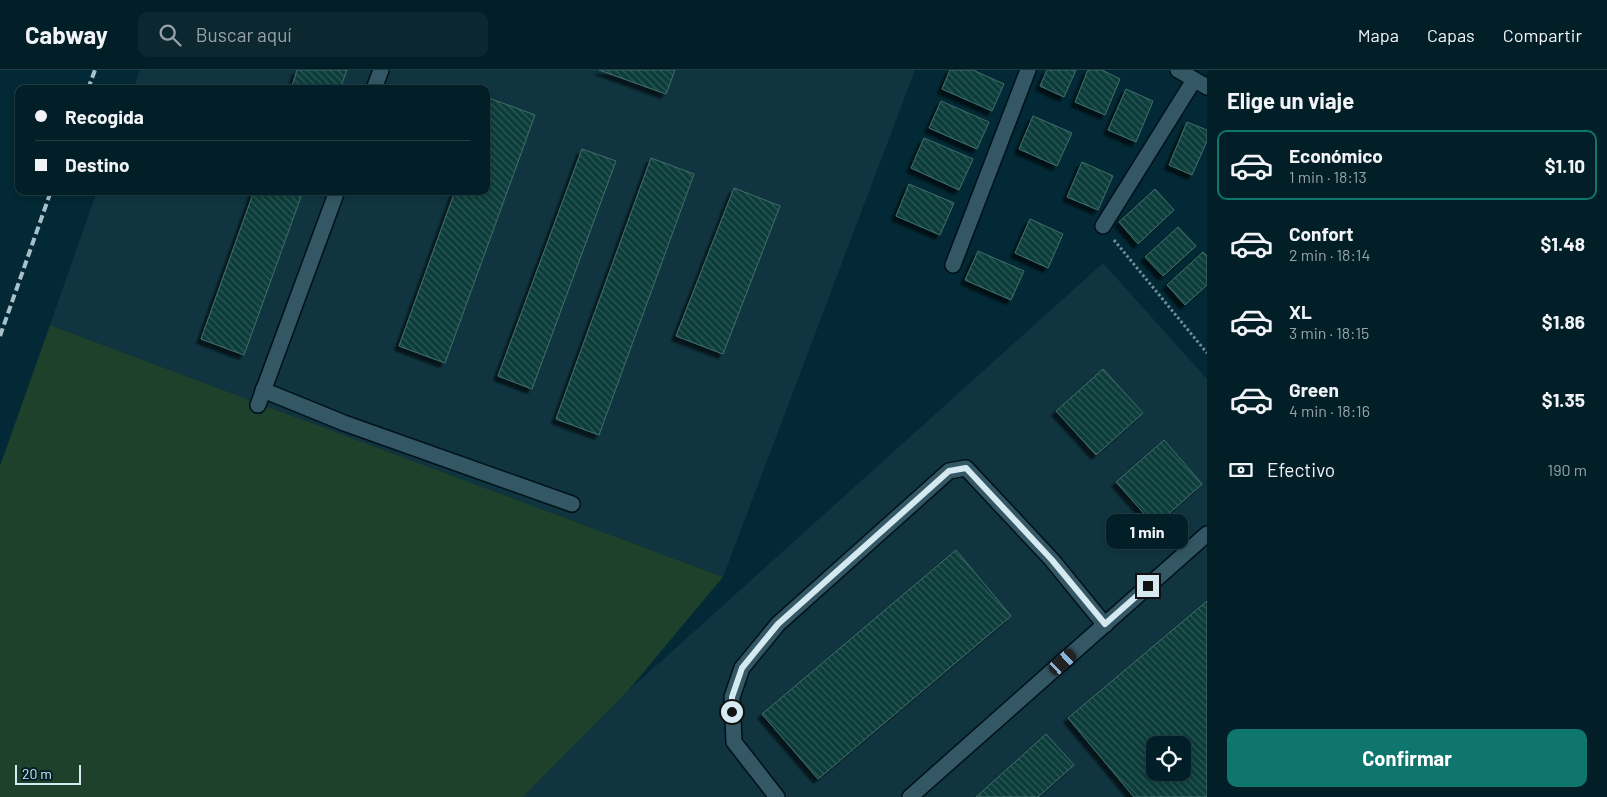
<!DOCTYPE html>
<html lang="es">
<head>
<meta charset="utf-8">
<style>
	body { margin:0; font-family:Barlow,sans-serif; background:#0c2730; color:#f1f3f6; height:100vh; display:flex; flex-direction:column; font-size:19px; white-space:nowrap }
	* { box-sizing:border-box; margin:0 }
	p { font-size:16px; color:#96a2a8 }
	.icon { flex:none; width:28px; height:28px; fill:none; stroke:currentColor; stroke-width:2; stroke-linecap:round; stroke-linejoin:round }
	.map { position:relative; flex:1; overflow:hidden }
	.details { display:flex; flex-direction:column; background:#021f28; width:400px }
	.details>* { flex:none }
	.top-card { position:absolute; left:15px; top:15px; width:475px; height:110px; border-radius:10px; box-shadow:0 2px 8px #0003,0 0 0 1px #233d45; display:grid; align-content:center; height:110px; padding:0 20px; background:#021f28 }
	.controls { position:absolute; left:1146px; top:666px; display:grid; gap:10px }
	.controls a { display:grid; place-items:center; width:45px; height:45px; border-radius:10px; background:#021f28; box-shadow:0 2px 8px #0003,0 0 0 1px #233d45; font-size:25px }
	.scale { position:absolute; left:15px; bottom:12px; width:66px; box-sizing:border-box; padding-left:5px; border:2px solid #d5e9f1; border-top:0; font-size:14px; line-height:18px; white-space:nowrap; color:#d5e9f1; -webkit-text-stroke:4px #031f27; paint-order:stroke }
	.end { position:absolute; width:22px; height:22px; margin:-11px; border:6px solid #d5e9f1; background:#111; box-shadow:0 0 0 2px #111 }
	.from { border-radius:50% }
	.bubble { position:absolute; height:35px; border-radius:10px; background:#021f28; box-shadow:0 2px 8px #0003,0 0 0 1px #233d45; font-size:16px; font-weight:700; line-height:35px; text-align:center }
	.car { position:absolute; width:15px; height:30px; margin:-15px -8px; border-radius:6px; box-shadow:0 0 4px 1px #0007; background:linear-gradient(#222 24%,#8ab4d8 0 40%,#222 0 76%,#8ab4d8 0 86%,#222 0) }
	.top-card b { display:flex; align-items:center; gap:18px; height:48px; font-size:19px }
	.top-card b+b { border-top:1px solid #233d45 }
	.top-card i { width:12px; height:12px; background:#f1f3f6 }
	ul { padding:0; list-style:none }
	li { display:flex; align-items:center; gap:15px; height:70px; margin:0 10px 8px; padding:0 10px; border:2px solid transparent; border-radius:10px }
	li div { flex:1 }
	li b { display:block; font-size:19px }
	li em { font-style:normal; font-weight:700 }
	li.on { border-color:#0f766e }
	li>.icon { width:45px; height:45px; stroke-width:1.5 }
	h2 { padding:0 20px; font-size:22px; line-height:60px }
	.pay { display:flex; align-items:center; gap:12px; height:55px; padding:0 20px; font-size:19px }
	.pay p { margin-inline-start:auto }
	.primary-button { display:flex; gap:10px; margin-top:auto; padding:10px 20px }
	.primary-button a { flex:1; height:58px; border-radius:10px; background:#0f766e; color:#fff; font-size:20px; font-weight:700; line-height:58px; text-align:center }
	header { display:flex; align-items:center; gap:30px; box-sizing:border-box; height:70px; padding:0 25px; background:#021f28; border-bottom:1px solid #233d45 }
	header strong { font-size:24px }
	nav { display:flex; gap:28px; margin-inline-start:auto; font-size:18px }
	.search { width:350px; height:45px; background:#0c2730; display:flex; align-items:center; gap:12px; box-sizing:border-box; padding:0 18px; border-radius:10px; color:#96a2a8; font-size:19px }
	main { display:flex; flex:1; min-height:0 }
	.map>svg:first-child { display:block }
</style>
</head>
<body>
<header>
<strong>Cabway</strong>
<div class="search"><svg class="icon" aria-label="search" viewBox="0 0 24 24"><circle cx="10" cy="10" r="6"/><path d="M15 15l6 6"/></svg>Buscar aquí</div>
<nav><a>Mapa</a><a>Capas</a><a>Compartir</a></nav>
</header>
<main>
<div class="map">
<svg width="1207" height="727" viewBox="0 0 1207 727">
	<defs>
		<pattern id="building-back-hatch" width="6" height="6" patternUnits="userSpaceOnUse" patternTransform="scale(1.25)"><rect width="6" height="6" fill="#0b3e3a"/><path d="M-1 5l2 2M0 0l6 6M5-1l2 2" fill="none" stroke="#2e5a57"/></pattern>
		<filter id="shadow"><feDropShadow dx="-4.5" dy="4.5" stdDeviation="1" flood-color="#0009"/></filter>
	</defs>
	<rect width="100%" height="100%" fill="#022935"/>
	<!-- built -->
	<g fill="#103541" fill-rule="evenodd">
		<path d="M140,0H915L723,507L50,255L97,121H486V19H133Z"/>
		<path d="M1103,193L1207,309V727H523L627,622ZM1155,675H1182V702H1155Z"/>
	</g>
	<!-- grass -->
	<path fill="#1d412b" d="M50,255L723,507L627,622L523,727H0V396Z"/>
	<!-- building -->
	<g fill="url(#building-back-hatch)" stroke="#446e6a" fill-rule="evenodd" filter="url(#shadow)">
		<path d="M297,0H347L340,19H291Z"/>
		<path d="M599,0H675L666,24Z"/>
		<path d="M950,0H973L1004,14L992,41L942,19Z"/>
		<path d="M1047,0H1076L1064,27L1040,16Z"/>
		<path d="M1088,0H1102L1120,9L1105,45L1075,32Z"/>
		<path d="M1126,19L1153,31L1136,72L1108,60Z"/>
		<path d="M489,28L535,45L445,293L399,276L455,121H486V37Z"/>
		<path d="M941,31L989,52L977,79L929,58Z"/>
		<path d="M1033,46L1072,63L1057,96L1019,79Z"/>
		<path d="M1187,52L1207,60V71L1192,105L1169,95Z"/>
		<path d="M924,68L973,89L959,120L911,98Z"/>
		<path d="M582,79L616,91L532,319L498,306Z"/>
		<path d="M651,88L694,104L599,365L556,349Z"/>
		<path d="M1082,92L1113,106L1098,140L1067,127Z"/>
		<path d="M909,114L954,133L940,165L896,146Z"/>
		<path d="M734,118L780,136L723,284L676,266Z"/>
		<path d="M1155,119L1174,140L1138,174L1119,152Z"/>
		<path d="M254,121H303L244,285L201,269Z"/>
		<path d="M1030,149L1063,164L1048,198L1015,183Z"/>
		<path d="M1178,157L1196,176L1163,206L1145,187Z"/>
		<path d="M978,181L1024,201L1011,230L965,210Z"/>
		<path d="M1203,182L1207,186V215L1185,235L1167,215Z"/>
		<path d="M1103,299L1143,343L1096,385L1056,341Z"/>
		<path d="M1164,370L1202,414L1155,456L1116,412Z"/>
		<path d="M956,480L1011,546L818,709L762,644Z"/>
		<path d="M1207,531V727H1134L1068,648ZM1155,675H1182V702H1155Z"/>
		<path d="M1046,664L1074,695L1038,727H976Z"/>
	</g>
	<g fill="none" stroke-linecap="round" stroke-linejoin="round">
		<!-- minor casing -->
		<g stroke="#001119" stroke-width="18">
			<g id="minor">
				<path d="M1178,0L1207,17"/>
				<path d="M374,19L381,0"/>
				<path d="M1103,156L1194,10"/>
				<path d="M953,195L1028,0"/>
				<path d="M263,320L344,353L572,434"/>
				<path d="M258,335L337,121"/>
				<path d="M777,727L734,672L732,627L742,598L778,554L949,401L966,398L1052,490L1105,555"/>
				<path d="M910,727L1207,464"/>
			</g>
		</g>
		<!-- path -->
		<path stroke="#728f99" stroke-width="3" stroke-dasharray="2.5 2.5" stroke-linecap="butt" d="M1114,170L1207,283"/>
		<!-- minor -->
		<use href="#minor" stroke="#335764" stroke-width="15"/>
		<!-- rail -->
		<g stroke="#a8c0c9" stroke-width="4" stroke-dasharray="8 4" stroke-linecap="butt">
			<path d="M88,19L95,0"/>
			<path d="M0,266L51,121"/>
		</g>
	</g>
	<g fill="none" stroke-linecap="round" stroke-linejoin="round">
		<!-- route -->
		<path stroke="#d5e9f1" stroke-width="6" d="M732,642V627L742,598L778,554L949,401L966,398L1052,490L1105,554L1148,516"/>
	</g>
</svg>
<div class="controls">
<a><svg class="icon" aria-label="locate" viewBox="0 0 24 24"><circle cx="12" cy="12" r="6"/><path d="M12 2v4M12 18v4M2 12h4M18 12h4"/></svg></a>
</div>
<div class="scale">20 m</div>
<i class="end from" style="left:732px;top:642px"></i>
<i class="end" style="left:1148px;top:516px"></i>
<div class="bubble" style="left:1106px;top:444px;width:82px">1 min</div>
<i class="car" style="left:1063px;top:592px;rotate:48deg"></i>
<div class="top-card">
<b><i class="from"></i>Recogida</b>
<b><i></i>Destino</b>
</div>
</div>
<section class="details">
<h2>Elige un viaje</h2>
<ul>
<li class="on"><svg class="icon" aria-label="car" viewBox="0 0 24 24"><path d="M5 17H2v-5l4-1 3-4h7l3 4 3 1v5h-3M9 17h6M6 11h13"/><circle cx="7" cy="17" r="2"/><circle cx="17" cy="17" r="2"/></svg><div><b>Económico</b><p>1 min · 18:13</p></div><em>$1.10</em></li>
<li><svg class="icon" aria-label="car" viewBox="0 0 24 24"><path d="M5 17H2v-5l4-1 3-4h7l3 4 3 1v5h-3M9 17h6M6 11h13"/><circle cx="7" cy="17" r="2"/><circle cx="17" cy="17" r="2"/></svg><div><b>Confort</b><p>2 min · 18:14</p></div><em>$1.48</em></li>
<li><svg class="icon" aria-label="car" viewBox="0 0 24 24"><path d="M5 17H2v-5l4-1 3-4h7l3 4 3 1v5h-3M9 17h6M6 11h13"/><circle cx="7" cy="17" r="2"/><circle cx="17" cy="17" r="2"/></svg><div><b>XL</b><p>3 min · 18:15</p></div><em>$1.86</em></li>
<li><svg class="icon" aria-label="car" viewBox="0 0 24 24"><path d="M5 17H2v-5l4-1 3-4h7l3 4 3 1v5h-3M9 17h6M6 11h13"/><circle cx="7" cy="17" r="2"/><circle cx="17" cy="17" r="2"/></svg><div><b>Green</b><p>4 min · 18:16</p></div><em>$1.35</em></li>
</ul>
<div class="pay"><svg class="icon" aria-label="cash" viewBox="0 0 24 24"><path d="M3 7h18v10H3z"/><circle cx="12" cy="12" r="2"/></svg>Efectivo<p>190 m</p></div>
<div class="primary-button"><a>Confirmar</a></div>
</section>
</main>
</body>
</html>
